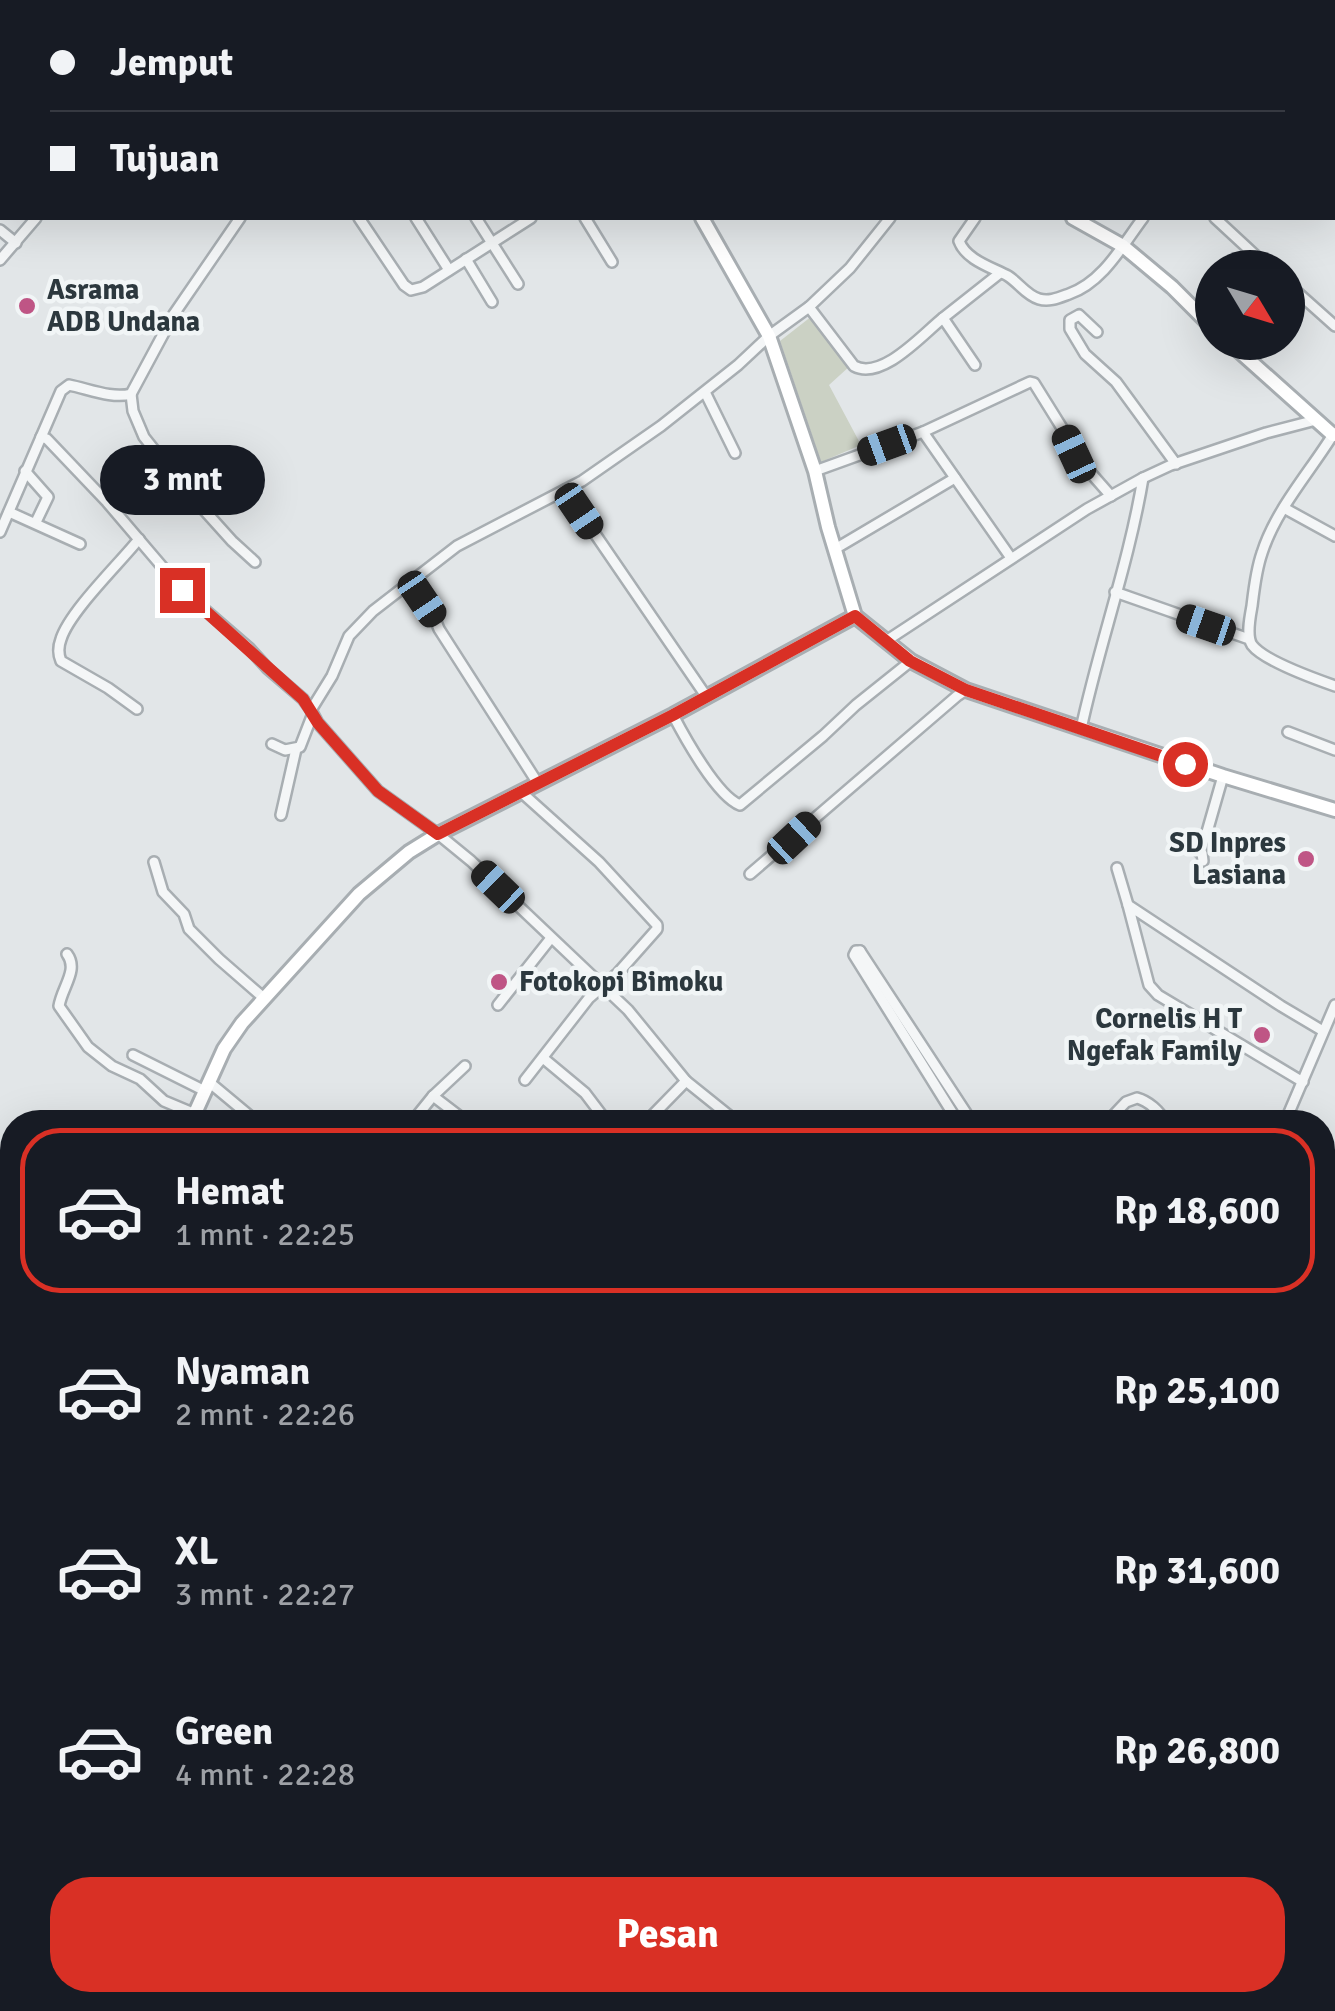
<!DOCTYPE html>
<html lang="id">
<head>
<meta charset="utf-8">
<style>
	body { margin:0; font-family:Signika,sans-serif; background:#20242c; color:#f1f3f6; height:100vh; display:flex; flex-direction:column; font-size:38px; white-space:nowrap }
	* { box-sizing:border-box; margin:0 }
	p { font-size:32px; color:#9ea1a6 }
	.icon { flex:none; width:55px; height:55px; fill:none; stroke:currentColor; stroke-width:2; stroke-linecap:round; stroke-linejoin:round }
	.map { position:relative; flex:1; overflow:hidden }
	.details { position:absolute; left:0px; top:1110px; width:1335px; height:902px; display:flex; flex-direction:column; background:#171b24; border-radius:40px 40px 0 0; box-shadow:0 10px 40px #0002 }
	.details>* { flex:none }
	.guide { position:absolute; left:0px; top:0px; width:1335px; height:220px; box-shadow:0 10px 40px #0002; display:grid; align-content:center; height:220px; padding:0 50px; background:#171b24 }
	.needle { width:65px; rotate:128deg }
	.buttons { position:absolute; left:1195px; top:250px; display:grid; gap:20px }
	.buttons a { display:grid; place-items:center; width:110px; height:110px; border-radius:50%; background:#171b24; box-shadow:0 10px 40px #0002; font-size:50px }
	.end { position:absolute; width:45px; height:45px; margin:-22px; border:12px solid #d93025; background:#fff; box-shadow:0 0 0 5px #fff }
	.from { border-radius:50% }
	.bubble { position:absolute; height:70px; border-radius:35px; background:#171b24; box-shadow:0 10px 40px #0002; font-size:32px; font-weight:700; line-height:70px; text-align:center }
	.car { position:absolute; width:30px; height:60px; margin:-30px -15px; border-radius:12px; box-shadow:0 0 8px 2px #0007; background:linear-gradient(#222 24%,#8ab4d8 0 40%,#222 0 76%,#8ab4d8 0 86%,#222 0) }
	.guide b { display:flex; align-items:center; gap:35px; height:95px; font-size:38px }
	.guide b+b { border-top:2px solid #363941 }
	.guide i { width:25px; height:25px; background:#f1f3f6 }
	ul { padding:18px 0 0; list-style:none }
	li { display:flex; align-items:center; gap:30px; height:165px; margin:0 20px 15px; padding:0 30px; border:5px solid transparent; border-radius:40px }
	li div { flex:1 }
	li b { display:block; font-size:38px }
	li em { font-style:normal; font-weight:700 }
	li.on { border-color:#d93025 }
	li>.icon { width:90px; height:90px; stroke-width:1.5 }
	.button { display:flex; gap:20px; margin-top:auto; padding:20px 50px }
	.button a { flex:1; height:115px; border-radius:40px; background:#d93025; color:#fff; font-size:40px; font-weight:700; line-height:115px; text-align:center }
	.map>svg:first-child { display:block }
</style>
</head>
<body>
<div class="map">
<svg width="1335" height="2011" viewBox="0 0 1335 2011">
	<rect width="100%" height="100%" fill="#e2e6e8"/>
	<!-- green -->
	<path fill="#cbd1c4" d="M812,316L851,365L829,385L861,445L821,462L780,341Z"/>
	<g fill="none" stroke-linecap="round" stroke-linejoin="round">
		<!-- street casing -->
		<g stroke="#a8aeb2" stroke-width="14">
			<g id="street">
				<path d="M151,0L155,2"/>
				<path d="M404,0V2"/>
				<path d="M977,0L979,2"/>
				<path d="M1030,0L1033,2"/>
				<path d="M1149,0L1156,2"/>
				<path d="M191,2L193,0"/>
				<path d="M347,2L348,0"/>
				<path d="M612,2L614,0"/>
				<path d="M718,2L720,0"/>
				<path d="M841,2L844,0"/>
				<path d="M1073,2L1076,0"/>
				<path d="M1332,24L1335,25"/>
				<path d="M1332,210L1335,212"/>
				<path d="M359,218L404,285L411,290L423,287L531,218"/>
				<path d="M416,218L449,270"/>
				<path d="M476,218L518,284"/>
				<path d="M585,218L612,262"/>
				<path d="M975,218L959,241C966,260 991,267 1008,276C1019,283 1026,295 1039,299C1049,302 1058,298 1069,294C1103,282 1122,246 1143,218"/>
				<path d="M1215,218L1269,268"/>
				<path d="M0,230L16,243"/>
				<path d="M466,259L492,302"/>
				<path d="M0,260L36,218"/>
				<path d="M1288,284L1335,326"/>
				<path d="M809,307L854,366C882,381 923,334 943,318L975,365"/>
				<path d="M943,318L1000,273"/>
				<path d="M1097,332L1079,315L1070,320V329L1085,354L1116,382L1176,464"/>
				<path d="M705,392L735,453"/>
				<path d="M131,394L133,411L144,437L187,491L232,541L255,562"/>
				<path d="M923,432L1011,558"/>
				<path d="M1334,433C1310,472 1276,509 1262,553C1256,570 1254,589 1252,606C1250,617 1246,636 1252,645C1264,661 1315,679 1335,686"/>
				<path d="M41,437L47,439L107,502L182,590L249,648L268,669L303,699L311,710"/>
				<path d="M25,471L48,497L36,522"/>
				<path d="M815,471L923,432L1030,382L1034,383L1062,428L1074,454L1111,496"/>
				<path d="M565,490L706,696"/>
				<path d="M1284,508L1335,536"/>
				<path d="M9,512L80,544"/>
				<path d="M0,532L61,391L69,385C89,389 112,399 131,394L174,314L240,218"/>
				<path d="M835,549L955,478"/>
				<path d="M410,581L435,619L439,629L537,782"/>
				<path d="M1115,592L1249,639"/>
				<path d="M886,641L1087,509L1143,478L1171,465L1266,433L1316,420"/>
				<path d="M137,709L108,688L61,661C58,654 58,647 61,639C70,611 119,564 139,539"/>
				<path d="M673,715C685,738 717,796 740,805L823,736L856,705L911,661"/>
				<path d="M1081,729C1099,645 1129,563 1143,478"/>
				<path d="M1288,732L1335,750"/>
				<path d="M272,744L285,750L300,747L312,716"/>
				<path d="M520,791L599,862L657,925V929L618,973L589,998L525,1080"/>
				<path d="M281,815L296,749"/>
				<path d="M1203,861L1202,853L1199,852L1207,832L1223,776"/>
				<path d="M154,862L163,892L184,914L189,929L219,959L265,999"/>
				<path d="M1117,868L1128,905"/>
				<path d="M750,874L957,696L966,690"/>
				<path d="M860,951H856L854,955L859,963L958,1122"/>
				<path d="M860,951L972,1122"/>
				<path d="M67,954C79,970 62,987 59,1006L88,1047L112,1066L140,1079L164,1101L195,1114"/>
				<path d="M498,1005L551,938"/>
				<path d="M133,1055L205,1091"/>
				<path d="M543,1058L585,1093L607,1122"/>
				<path d="M209,1082L257,1122"/>
				<path d="M1303,1082L1158,995L1149,985L1128,905L1281,1006L1323,1031"/>
				<path d="M433,1096L467,1122"/>
				<path d="M373,1122C379,1115 388,1117 395,1122"/>
				<path d="M412,1122L433,1096L465,1066"/>
				<path d="M646,1122L686,1081"/>
				<path d="M737,1122L686,1081L628,1010L471,861L438,834L378,791L318,723L311,710L332,676L349,636L373,611L457,546L582,481L661,426L738,365L769,336L809,307L850,268L890,218"/>
				<path d="M1107,1122L1126,1102L1137,1098C1148,1101 1160,1111 1165,1122"/>
				<path d="M1285,1122L1335,1005"/>
				<path d="M0,1293L12,1281"/>
				<path d="M1322,1326L1335,1339"/>
				<path d="M0,1393L12,1381"/>
				<path d="M0,1495L12,1501"/>
				<path d="M1322,1597L1335,1608"/>
				<path d="M1322,1616L1335,1627"/>
				<path d="M0,1693L3,1726L12,1751"/>
				<path d="M0,1814L12,1783"/>
				<path d="M0,1864L12,1876"/>
				<path d="M284,2000L295,2011"/>
				<path d="M589,2000V2011"/>
				<path d="M715,2000L729,2011"/>
				<path d="M208,2011L217,2000"/>
				<path d="M384,2011L394,2000"/>
				<path d="M847,2011L861,2000"/>
			</g>
		</g>
		<!-- secondary casing -->
		<g stroke="#a8aeb2" stroke-width="18">
			<g id="secondary">
				<path d="M580,0L582,2"/>
				<path d="M796,0L798,2"/>
				<path d="M702,218L769,336L815,471L828,527L855,616L911,661L966,690L1223,776L1335,810"/>
				<path d="M1073,218L1123,246L1172,287L1212,327"/>
				<path d="M1229,342L1333,435"/>
				<path d="M191,1122L224,1049L242,1023L359,894L409,852L438,834L673,715L855,616"/>
			</g>
		</g>
		<!-- highway casing -->
		<g stroke="#8b989d" stroke-width="22">
			<g id="highway">
				<path d="M0,1209L12,1224"/>
				<path d="M0,1245L12,1261"/>
				<path d="M1322,1647L1335,1632"/>
				<path d="M907,2000L921,2011"/>
				<path d="M938,2000L953,2011"/>
				<path d="M1017,2011L1025,2000"/>
			</g>
		</g>
		<!-- street -->
		<use href="#street" stroke="#f4f6f7" stroke-width="9"/>
		<!-- secondary -->
		<use href="#secondary" stroke="#fff" stroke-width="12"/>
		<!-- highway -->
		<use href="#highway" stroke="#fff" stroke-width="18"/>
	</g>
	<g fill="none" stroke-linecap="round" stroke-linejoin="round">
		<!-- route -->
		<path stroke="#d93025" stroke-width="12" d="M182,590L303,699L318,723L378,791L438,834L673,715L855,616L910,661L966,690L1185,764"/>
	</g>
	<!-- markers -->
	<g fill="#bf5585" stroke="#f1f5f6" stroke-width="4">
		<circle cx="27" cy="306" r="10"/>
		<circle cx="1306" cy="859" r="10"/>
		<circle cx="499" cy="982" r="10"/>
		<circle cx="1262" cy="1035" r="10"/>
	</g>
	<g text-anchor="middle" dominant-baseline="central" stroke-width="9" stroke-linejoin="round" paint-order="stroke">
		<!-- poi labels -->
		<g font-size="28" font-weight="bold" fill="#2c383e" stroke="#f1f5f6" text-anchor="start">
			<text x="47" y="290">Asrama<tspan x="47" dy="32">ADB Undana</tspan></text>
			<text x="1286" y="843" text-anchor="end">SD Inpres<tspan x="1286" dy="32">Lasiana</tspan></text>
			<text x="519" y="982">Fotokopi Bimoku</text>
			<text x="1242" y="1019" text-anchor="end">Cornelis H T<tspan x="1242" dy="32">Ngefak Family</tspan></text>
		</g>
	</g>
</svg>
<div class="buttons">
<a><svg class="needle" viewBox="-14 -14 28 28"><path d="M0-13l5 13h-10z" fill="#e53935"/><path d="M0 13l5-13h-10z" fill="#9ea1a6"/></svg></a>
</div>
<i class="end from" style="left:1185px;top:764px"></i>
<i class="end" style="left:182px;top:590px"></i>
<div class="bubble" style="left:100px;top:445px;width:165px">3 mnt</div>
<i class="car" style="left:887px;top:445px;rotate:250deg"></i>
<i class="car" style="left:1074px;top:454px;rotate:335deg"></i>
<i class="car" style="left:579px;top:511px;rotate:146deg"></i>
<i class="car" style="left:422px;top:599px;rotate:146deg"></i>
<i class="car" style="left:1206px;top:625px;rotate:289deg"></i>
<i class="car" style="left:794px;top:838px;rotate:47deg"></i>
<i class="car" style="left:498px;top:887px;rotate:314deg"></i>
<div class="guide">
<b><i class="from"></i>Jemput</b>
<b><i></i>Tujuan</b>
</div>
<section class="details">
<ul>
<li class="on"><svg class="icon" aria-label="car" viewBox="0 0 24 24"><path d="M5 17H2v-5l4-1 3-4h7l3 4 3 1v5h-3M9 17h6M6 11h13"/><circle cx="7" cy="17" r="2"/><circle cx="17" cy="17" r="2"/></svg><div><b>Hemat</b><p>1 mnt · 22:25</p></div><em>Rp 18,600</em></li>
<li><svg class="icon" aria-label="car" viewBox="0 0 24 24"><path d="M5 17H2v-5l4-1 3-4h7l3 4 3 1v5h-3M9 17h6M6 11h13"/><circle cx="7" cy="17" r="2"/><circle cx="17" cy="17" r="2"/></svg><div><b>Nyaman</b><p>2 mnt · 22:26</p></div><em>Rp 25,100</em></li>
<li><svg class="icon" aria-label="car" viewBox="0 0 24 24"><path d="M5 17H2v-5l4-1 3-4h7l3 4 3 1v5h-3M9 17h6M6 11h13"/><circle cx="7" cy="17" r="2"/><circle cx="17" cy="17" r="2"/></svg><div><b>XL</b><p>3 mnt · 22:27</p></div><em>Rp 31,600</em></li>
<li><svg class="icon" aria-label="car" viewBox="0 0 24 24"><path d="M5 17H2v-5l4-1 3-4h7l3 4 3 1v5h-3M9 17h6M6 11h13"/><circle cx="7" cy="17" r="2"/><circle cx="17" cy="17" r="2"/></svg><div><b>Green</b><p>4 mnt · 22:28</p></div><em>Rp 26,800</em></li>
</ul>
<div class="button"><a>Pesan</a></div>
</section>
</div>
</body>
</html>
